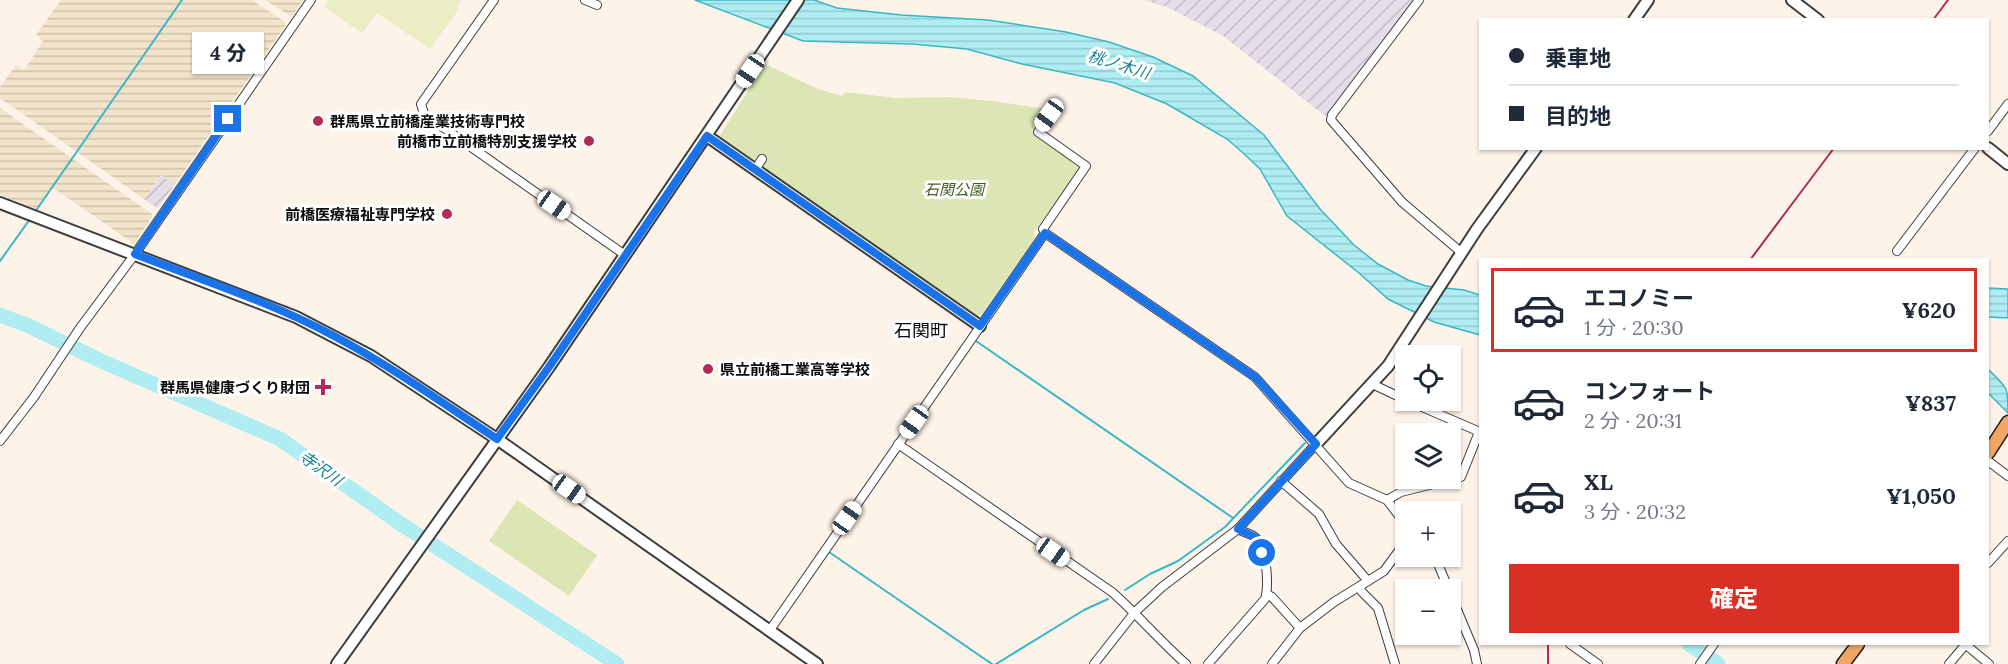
<!DOCTYPE html>
<html lang="ja">
<head>
<meta charset="utf-8">
<style>
	body { margin:0; font-family:Lora,"Noto Sans JP",serif; background:#f2f2f3; color:#1f2937; height:100vh; display:flex; flex-direction:column; font-size:22px; white-space:nowrap }
	* { box-sizing:border-box; margin:0 }
	p { font-size:20px; color:#747a83 }
	.icon { flex:none; width:33px; height:33px; fill:none; stroke:currentColor; stroke-width:2; stroke-linecap:round; stroke-linejoin:round }
	.map { position:relative; flex:1; overflow:hidden }
	.drawer { position:absolute; left:1479px; top:258px; width:510px; height:387px; display:flex; flex-direction:column; background:#fff; border-radius:0px; box-shadow:0 2px 4px #0004 }
	.drawer>* { flex:none }
	.hud { position:absolute; left:1479px; top:18px; width:510px; height:132px; border-radius:0px; box-shadow:0 2px 4px #0004; display:grid; align-content:center; height:132px; padding:0 30px; background:#fff }
	.fabs { position:absolute; left:1395px; top:345px; display:grid; gap:12px }
	.fabs a { display:grid; place-items:center; width:66px; height:66px; border-radius:0px; background:#fff; box-shadow:0 2px 4px #0004; font-size:30px }
	.end { position:absolute; width:27px; height:27px; margin:-14px; border:8px solid #1a73e8; background:#fff; box-shadow:0 0 0 3px #fff }
	.from { border-radius:50% }
	.bubble { position:absolute; height:42px; border-radius:0px; background:#fff; box-shadow:0 2px 4px #0004; font-size:20px; font-weight:800; line-height:42px; text-align:center }
	.car { position:absolute; width:18px; height:36px; margin:-18px -9px; border-radius:8px; box-shadow:0 0 4px 2px #0007; background:linear-gradient(#fff 24%,#345 0 40%,#fff 0 76%,#345 0 86%,#fff 0) }
	.hud b { display:flex; align-items:center; gap:21px; height:57px; font-size:22px }
	.hud b+b { border-top:2px solid #e0e1e3 }
	.hud i { width:15px; height:15px; background:#1f2937 }
	ul { padding:10px 0 0; list-style:none }
	li { display:flex; align-items:center; gap:18px; height:84px; margin:0 12px 9px; padding:0 18px; border:3px solid transparent; border-radius:0px }
	li div { flex:1 }
	li b { display:block; font-size:22px }
	li em { font-style:normal; font-weight:800 }
	li.on { border-color:#d93025 }
	li>.icon { width:54px; height:54px; stroke-width:1.5 }
	.primary-button { display:flex; gap:12px; margin-top:auto; padding:12px 30px }
	.primary-button a { flex:1; height:69px; border-radius:0px; background:#d93025; color:#fff; font-size:24px; font-weight:800; line-height:69px; text-align:center }
	.map>svg:first-child { display:block }
</style>
</head>
<body>
<div class="map">
<svg width="2008" height="664" viewBox="0 0 2008 664">
	<defs>
		<pattern id="industrial-furrows" width="10" height="10" patternUnits="userSpaceOnUse" patternTransform="scale(1.5)"><rect width="10" height="10" fill="#e5dee9"/><path d="M-1 1l2-2M0 10L10 0M9 11l2-2" fill="none" stroke="#c3bdc6"/></pattern>
		<pattern id="farmland-rules" width="6" height="5" patternUnits="userSpaceOnUse" patternTransform="scale(1.5)"><rect width="6" height="5" fill="#f2e3ca"/><path d="M0 2.5h6" fill="none" stroke="#cec1ac"/></pattern>
		<pattern id="water-rules" width="6" height="5" patternUnits="userSpaceOnUse" patternTransform="scale(1.5)"><rect width="6" height="5" fill="#afedf3"/><path d="M0 2.5h6" fill="none" stroke="#95cacf"/></pattern>
	</defs>
	<rect width="100%" height="100%" fill="#fef3e8"/>
	<!-- industrial -->
	<g fill="url(#industrial-furrows)">
		<path d="M1144,0H1413L1325,116L1223,36L1169,8Z"/>
		<path d="M161,175L175,184L159,207L157,208L144,199Z"/>
	</g>
	<!-- farmland -->
	<g fill="url(#farmland-rules)">
		<path d="M61,0H252L285,22V26L175,184L161,175L144,199L0,98V87L16,65L24,70L43,41L36,35Z"/>
		<path d="M265,0H303L292,17Z"/>
		<path d="M0,108L152,214V217L134,244L52,187L36,209L0,195Z"/>
	</g>
	<!-- park -->
	<g fill="#dce6b4">
		<path d="M764,66H769L818,89L842,96L845,92L895,98L949,97L993,101L1045,109L1031,131L1078,165L1079,169L1034,232L1035,238L981,315L977,316L719,137Z"/>
		<path d="M517,500L597,555L569,596L489,541Z"/>
	</g>
	<!-- pitch -->
	<path fill="#ebedc5" d="M329,0H461L457,6L459,9L430,49L377,13L362,33L324,7Z"/>
	<!-- water -->
	<g fill="url(#water-rules)" stroke="#3ab7c6" stroke-width="1.5">
		<path d="M695,0H814L837,8L901,15L988,20L1066,32L1109,42L1153,57L1193,76L1264,135L1320,209L1354,245L1378,264L1408,280L1426,286L1464,290L1480,295V335L1434,322L1388,299L1359,273L1287,216L1260,169L1242,152L1227,139L1167,104L1115,83L1022,64L967,49L912,44L803,41Z"/>
		<path d="M1988,288L2008,289V318L1988,317Z"/>
		<path d="M1988,369C2007,389 2008,384 2008,413L1988,393Z"/>
	</g>
	<g fill="none" stroke-linecap="round" stroke-linejoin="round">
		<!-- stream -->
		<g stroke="#3ab7c6" stroke-width="2">
			<path d="M35,212L182,0"/>
			<path d="M0,261L30,219"/>
			<path d="M976,341L1233,518"/>
			<path d="M829,552L992,664"/>
			<path d="M1125,590L1150,574L1178,561L1225,527L1305,443"/>
			<path d="M996,664L1084,610L1108,599"/>
		</g>
		<!-- river -->
		<g stroke="#afedf3" stroke-width="15">
			<path d="M0,315L27,325L99,360L280,439L401,524L617,664"/>
			<path d="M1689,644L1718,664"/>
		</g>
		<!-- minor casing -->
		<g stroke="#3d3d3d" stroke-width="10">
			<g id="minor">
				<path d="M494,0L421,104L424,114L625,255"/>
				<path d="M585,0L597,5"/>
				<path d="M1419,0L1332,115L1331,120L1402,202L1462,253"/>
				<path d="M1988,131L2008,104"/>
				<path d="M755,170L762,159"/>
				<path d="M1045,233L1255,377L1349,483L1387,500L1406,525"/>
				<path d="M1897,251L1975,148"/>
				<path d="M1372,384L1406,400"/>
				<path d="M1406,400L1480,432"/>
				<path d="M0,441L34,397L80,328L135,254L311,0"/>
				<path d="M898,444L1112,592C1138,615 1160,641 1186,664"/>
				<path d="M1988,461L2008,476"/>
				<path d="M1281,481L1319,514L1336,544L1368,581"/>
				<path d="M1387,500L1401,492L1461,477L1479,432"/>
				<path d="M1432,556L1438,564L1449,590"/>
				<path d="M1988,563L2008,541"/>
				<path d="M1359,587L1362,592L1378,608L1395,664"/>
				<path d="M1450,593L1474,650L1477,664"/>
				<path d="M1267,594L1272,597L1300,628"/>
				<path d="M770,630L1045,233L1043,229L1086,166L1038,132L1049,115"/>
				<path d="M1570,644L1598,664"/>
				<path d="M1965,644L1989,664"/>
				<path d="M1094,664L1135,612L1162,587L1238,529L1316,444"/>
				<path d="M1208,664L1265,599C1269,586 1267,547 1256,538C1251,533 1244,533 1238,529"/>
				<path d="M1272,664L1300,628L1334,602L1384,571L1406,541"/>
				<path d="M1700,664L1714,644"/>
				<path d="M1949,664L1966,644"/>
			</g>
		</g>
		<!-- tertiary casing -->
		<g stroke="#3d3d3d" stroke-width="14">
			<g id="tertiary">
				<path d="M1792,0L1818,20"/>
				<path d="M1634,20L1648,0"/>
				<path d="M707,136L980,326"/>
				<path d="M1988,148L2008,164"/>
				<path d="M0,203L296,317L371,356L497,439L817,664"/>
				<path d="M1316,444L1388,366L1477,229L1536,148"/>
				<path d="M337,664L549,367L798,0"/>
			</g>
		</g>
		<!-- primary casing -->
		<g stroke="#1b1b1b" stroke-width="15">
			<g id="primary">
				<path d="M1988,453L2008,422"/>
				<path d="M1843,664L1858,644"/>
			</g>
		</g>
		<!-- minor -->
		<use href="#minor" stroke="#fff" stroke-width="8"/>
		<!-- tertiary -->
		<use href="#tertiary" stroke="#fff" stroke-width="10"/>
		<!-- primary -->
		<use href="#primary" stroke="#f2a663" stroke-width="12"/>
		<!-- rail -->
		<g stroke="#b22a58" stroke-width="2">
			<path d="M1933,20L1948,0"/>
			<path d="M1750,260L1834,148"/>
			<path d="M1548,644V664"/>
		</g>
	</g>
	<g fill="none" stroke-linecap="round" stroke-linejoin="round">
		<!-- route -->
		<path stroke="#1a73e8" stroke-width="8" d="M228,119L135,254C201,280 271,302 334,336C391,366 444,404 497,439L549,367L707,136L980,326L1045,233L1255,377L1316,444L1238,529L1257,538L1262,553"/>
	</g>
	<!-- markers -->
	<g fill="#b22a58" stroke="#fff" stroke-width="2">
		<circle cx="318" cy="121" r="6"/>
		<circle cx="589" cy="141" r="6"/>
		<circle cx="447" cy="214" r="6"/>
		<circle cx="708" cy="369" r="6"/>
		<path d="M320 378h6v6h6v6h-6v6h-6v-6h-6v-6h6z"/>
	</g>
	<g text-anchor="middle" dominant-baseline="central" stroke-width="6" stroke-linejoin="round" paint-order="stroke">
		<!-- poi labels -->
		<g font-size="15" font-weight="bold" fill="#0a0a0a" stroke="#fff" text-anchor="end">
			<text x="330" y="121" text-anchor="start">群馬県立前橋産業技術専門校</text>
			<text x="577" y="141">前橋市立前橋特別支援学校</text>
			<text x="435" y="214">前橋医療福祉専門学校</text>
			<text x="720" y="369" text-anchor="start">県立前橋工業高等学校</text>
			<text x="310" y="387">群馬県健康づくり財団</text>
		</g>
		<!-- park labels -->
		<g font-size="15" font-style="italic" fill="#3e5d1e" stroke="#fff">
			<text x="954" y="189">石関公園</text>
		</g>
		<!-- water labels -->
		<g font-size="16" font-style="italic" fill="#1a8294" stroke="#fff">
			<text transform="translate(1119 64) rotate(17)">桃ノ木川</text>
			<text transform="translate(321 468) rotate(35)">寺沢川</text>
		</g>
		<!-- quarter labels -->
		<g font-size="18" fill="#0a0a0a" stroke="#fff">
			<text x="921" y="330">石関町</text>
		</g>
	</g>
</svg>
<div class="fabs">
<a><svg class="icon" aria-label="locate" viewBox="0 0 24 24"><circle cx="12" cy="12" r="6"/><path d="M12 2v4M12 18v4M2 12h4M18 12h4"/></svg></a>
<a><svg class="icon" aria-label="layers" viewBox="0 0 24 24"><path d="M12 4l9 5-9 5-9-5zM3 14l9 5 9-5"/></svg></a>
<a>+</a>
<a>−</a>
</div>
<i class="end from" style="left:1262px;top:553px"></i>
<i class="end" style="left:228px;top:119px"></i>
<div class="bubble" style="left:192px;top:32px;width:72px">4 分</div>
<i class="car" style="left:750px;top:71px;rotate:214deg"></i>
<i class="car" style="left:1049px;top:115px;rotate:216deg"></i>
<i class="car" style="left:554px;top:205px;rotate:125deg"></i>
<i class="car" style="left:914px;top:422px;rotate:215deg"></i>
<i class="car" style="left:569px;top:489px;rotate:125deg"></i>
<i class="car" style="left:847px;top:518px;rotate:35deg"></i>
<i class="car" style="left:1053px;top:552px;rotate:125deg"></i>
<div class="hud">
<b><i class="from"></i>乗車地</b>
<b><i></i>目的地</b>
</div>
<section class="drawer">
<ul>
<li class="on"><svg class="icon" aria-label="car" viewBox="0 0 24 24"><path d="M5 17H2v-5l4-1 3-4h7l3 4 3 1v5h-3M9 17h6M6 11h13"/><circle cx="7" cy="17" r="2"/><circle cx="17" cy="17" r="2"/></svg><div><b>エコノミー</b><p>1 分 · 20:30</p></div><em>¥620</em></li>
<li><svg class="icon" aria-label="car" viewBox="0 0 24 24"><path d="M5 17H2v-5l4-1 3-4h7l3 4 3 1v5h-3M9 17h6M6 11h13"/><circle cx="7" cy="17" r="2"/><circle cx="17" cy="17" r="2"/></svg><div><b>コンフォート</b><p>2 分 · 20:31</p></div><em>¥837</em></li>
<li><svg class="icon" aria-label="car" viewBox="0 0 24 24"><path d="M5 17H2v-5l4-1 3-4h7l3 4 3 1v5h-3M9 17h6M6 11h13"/><circle cx="7" cy="17" r="2"/><circle cx="17" cy="17" r="2"/></svg><div><b>XL</b><p>3 分 · 20:32</p></div><em>¥1,050</em></li>
</ul>
<div class="primary-button"><a>確定</a></div>
</section>
</div>
</body>
</html>
